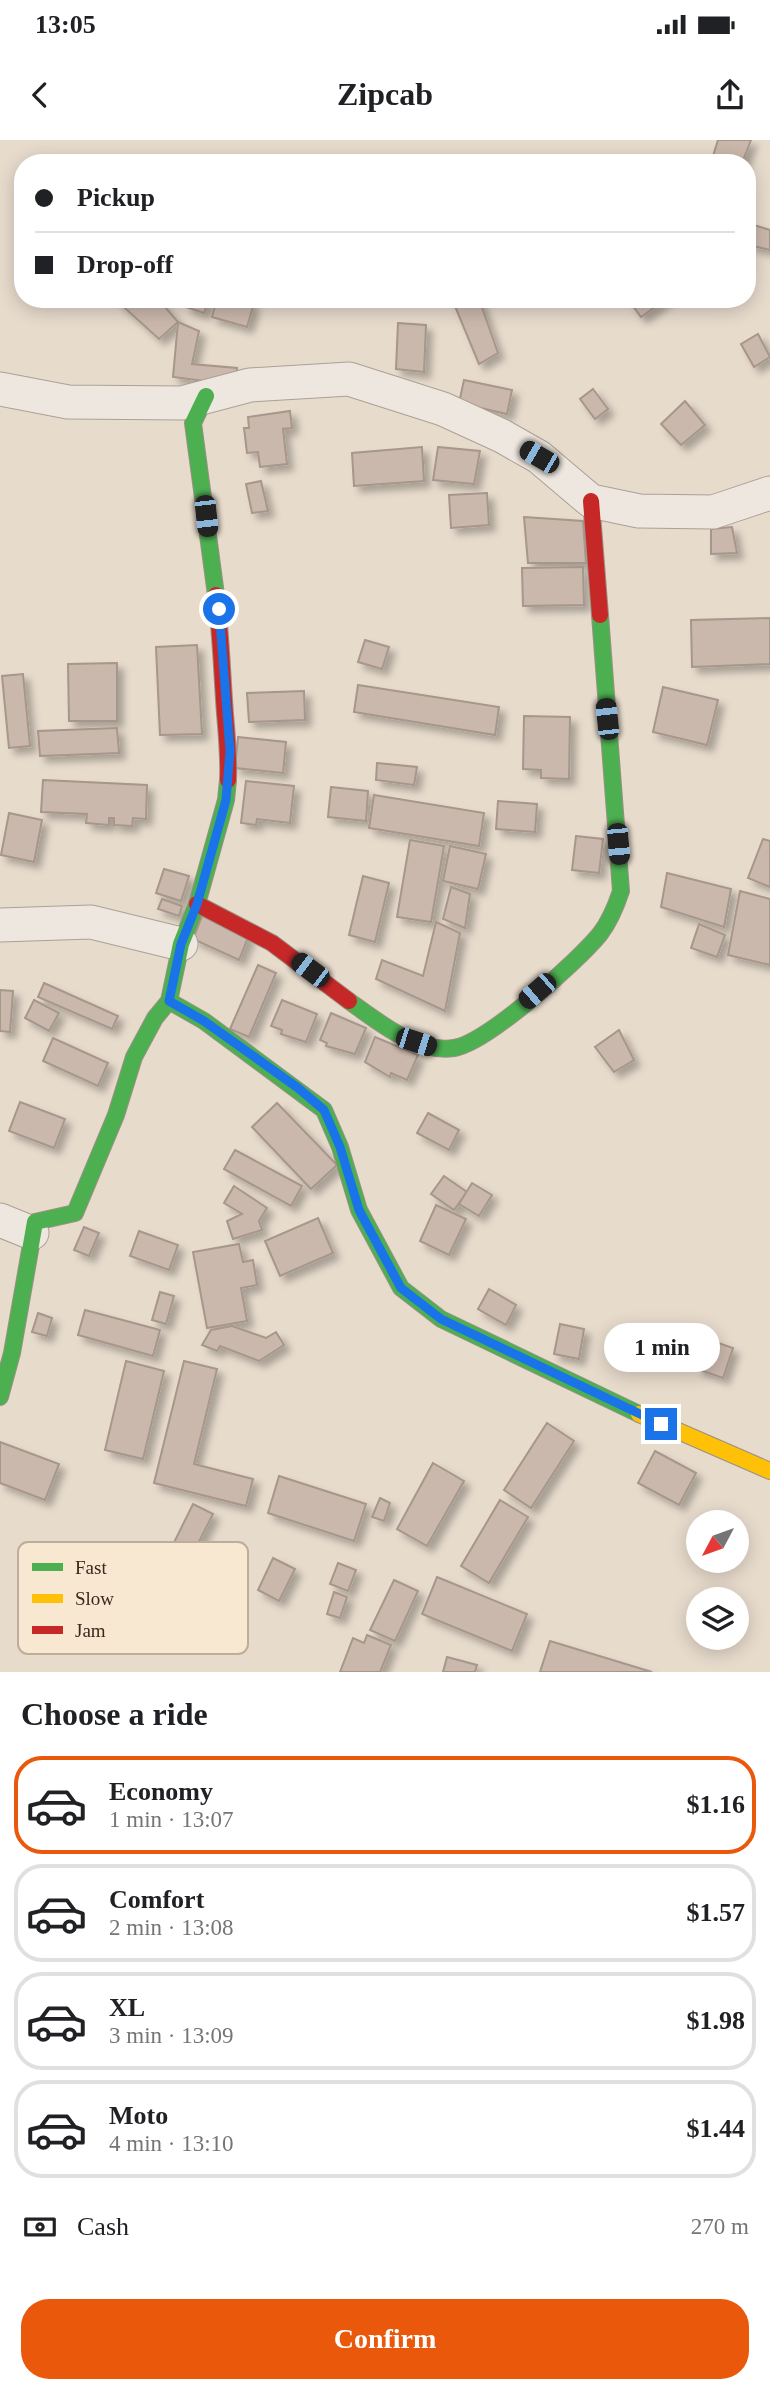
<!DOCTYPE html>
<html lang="en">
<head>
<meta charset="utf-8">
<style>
	body { margin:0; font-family:Georgia,serif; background:#f2f2f2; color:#202124; height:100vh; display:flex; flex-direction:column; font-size:26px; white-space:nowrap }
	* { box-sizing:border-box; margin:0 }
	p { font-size:23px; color:#757577 }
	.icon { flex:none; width:38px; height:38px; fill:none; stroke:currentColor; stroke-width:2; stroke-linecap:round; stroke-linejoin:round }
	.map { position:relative; height:1532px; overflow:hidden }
	.drawer { display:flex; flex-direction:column; background:#fff; flex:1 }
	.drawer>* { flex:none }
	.banner { position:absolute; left:14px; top:14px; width:742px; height:154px; border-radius:28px; box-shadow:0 4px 18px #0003; display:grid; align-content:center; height:154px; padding:0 21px; background:#fff }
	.needle { width:46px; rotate:229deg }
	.buttons { position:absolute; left:686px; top:1370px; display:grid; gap:14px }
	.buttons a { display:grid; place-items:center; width:63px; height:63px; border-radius:50%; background:#fff; box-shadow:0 4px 18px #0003; font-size:35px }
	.end { position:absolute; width:32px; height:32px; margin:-16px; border:9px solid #1a73e8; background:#fff; box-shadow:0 0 0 4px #fff }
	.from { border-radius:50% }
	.bubble { position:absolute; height:49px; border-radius:24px; background:#fff; box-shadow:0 4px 18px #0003; font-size:23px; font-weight:700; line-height:49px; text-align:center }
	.car { position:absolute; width:21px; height:42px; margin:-21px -10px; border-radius:9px; box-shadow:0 0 5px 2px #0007; background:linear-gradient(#222 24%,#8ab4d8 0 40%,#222 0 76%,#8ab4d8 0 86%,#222 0) }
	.banner b { display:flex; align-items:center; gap:24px; height:66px; font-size:26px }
	.banner b+b { border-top:2px solid #e0e0e0 }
	.banner i { width:18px; height:18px; background:#202124 }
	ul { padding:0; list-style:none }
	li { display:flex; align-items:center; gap:21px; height:98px; margin:0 14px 10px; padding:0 7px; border:4px solid #e0e0e0; border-radius:28px }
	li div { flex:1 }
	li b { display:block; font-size:26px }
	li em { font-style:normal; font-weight:700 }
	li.on { border-color:#ea580c }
	li>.icon { width:63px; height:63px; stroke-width:1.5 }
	h2 { padding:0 21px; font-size:32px; line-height:84px }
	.pay { display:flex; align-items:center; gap:18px; height:77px; padding:0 21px; font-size:26px }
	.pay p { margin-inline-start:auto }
	.button { display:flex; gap:14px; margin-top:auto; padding:14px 21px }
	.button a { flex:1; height:80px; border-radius:28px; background:#ea580c; color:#fff; font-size:28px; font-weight:700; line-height:80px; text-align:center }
	.status { display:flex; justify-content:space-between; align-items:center; height:49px; padding:0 35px; background:#fff; direction:ltr }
	.status svg { height:19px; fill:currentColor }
	header { display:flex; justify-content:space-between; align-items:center; height:91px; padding:0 21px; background:#fff; font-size:32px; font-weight:700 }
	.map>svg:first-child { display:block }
</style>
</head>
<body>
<div class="status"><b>13:05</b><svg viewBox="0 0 49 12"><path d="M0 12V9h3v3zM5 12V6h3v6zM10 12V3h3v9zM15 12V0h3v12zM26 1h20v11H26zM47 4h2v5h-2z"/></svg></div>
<header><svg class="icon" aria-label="back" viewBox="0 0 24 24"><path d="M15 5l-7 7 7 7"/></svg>Zipcab<svg class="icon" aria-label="share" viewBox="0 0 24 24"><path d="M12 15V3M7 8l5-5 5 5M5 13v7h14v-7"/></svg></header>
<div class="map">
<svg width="770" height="1532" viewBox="0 0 770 1532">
	<defs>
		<filter id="shadow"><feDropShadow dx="6" dy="6" stdDeviation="3.5" flood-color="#0004"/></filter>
	</defs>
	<rect width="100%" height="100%" fill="#e7dbcc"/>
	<!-- building -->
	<g fill="#cbb8ac" stroke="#a7968b" stroke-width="2" filter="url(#shadow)">
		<path d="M718,0H751L742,23H730L713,16Z"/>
		<path d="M754,85L770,90V110L749,105Z"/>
		<path d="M115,159H158L178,182L159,199Z"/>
		<path d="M188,159H209L204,173L186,167Z"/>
		<path d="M217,159H251L249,165L253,166L247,187L212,177Z"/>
		<path d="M452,159H479L498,213L479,224Z"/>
		<path d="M628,159H666L641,177Z"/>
		<path d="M178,182L199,191L192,224L237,228L235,245L173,237Z"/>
		<path d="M398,183L426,185L424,232L396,229Z"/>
		<path d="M758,194L770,217L754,227L741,204Z"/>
		<path d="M464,240L512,250L507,274L459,263Z"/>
		<path d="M593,249L608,269L595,279L580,259Z"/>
		<path d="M685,261L705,285L681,305L661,284Z"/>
		<path d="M290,271L292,288L283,289L287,324L260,327L258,312L247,313L244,288H249L248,277Z"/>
		<path d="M422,307L424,341L354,346L352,313Z"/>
		<path d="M438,307L480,311L474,344L433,340Z"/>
		<path d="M261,341L268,371L252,373L246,344Z"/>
		<path d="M487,353L489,385L451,388L449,355Z"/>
		<path d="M524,377L583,381L586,423H528Z"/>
		<path d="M732,387L737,413L711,414V389Z"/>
		<path d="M583,427L584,465L523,466L522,428Z"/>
		<path d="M770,478V524L692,527L691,480Z"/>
		<path d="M365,500L389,507L382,529L358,522Z"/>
		<path d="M197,505L202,594L160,595L156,507Z"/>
		<path d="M117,523V581H69L68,524Z"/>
		<path d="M23,534L30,606L9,608L2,536Z"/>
		<path d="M358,545L499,567L495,595L354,572Z"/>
		<path d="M663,547L718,560L707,605L653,592Z"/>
		<path d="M304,551L305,580L249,582L247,553Z"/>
		<path d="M524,576L570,577L569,639L541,638V630L523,629Z"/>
		<path d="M117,588L119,613L40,616L38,591Z"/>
		<path d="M238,597L286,602L283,633L235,628Z"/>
		<path d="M377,623L417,627L414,645L376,640Z"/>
		<path d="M43,640L147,645L146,679L133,678L132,686L114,685V678H109V685L86,683L87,674L41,672Z"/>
		<path d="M246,641L294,646L290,683L257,679L256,685L241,683Z"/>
		<path d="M331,647L368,651L366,681L328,677Z"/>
		<path d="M374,655L484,673L479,706L369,688Z"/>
		<path d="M498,661L537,664L535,692L496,689Z"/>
		<path d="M9,673L42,680L34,722L1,715Z"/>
		<path d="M576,696L603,699L599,733L572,730Z"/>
		<path d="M763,699L770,701V747L748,738Z"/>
		<path d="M410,700L444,706L431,782L397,777Z"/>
		<path d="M450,706L486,714L478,749L443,741Z"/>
		<path d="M164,729L189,736L181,761L156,753Z"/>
		<path d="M667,733L731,749L724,787L661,767Z"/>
		<path d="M363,736L389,743L375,802L349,795Z"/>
		<path d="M451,747L470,754L465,788L443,779Z"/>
		<path d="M740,751L770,759V825L728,815Z"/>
		<path d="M162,759L182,766L179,776L158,769Z"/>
		<path d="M203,774L249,795L239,820L193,799Z"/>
		<path d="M436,782L460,793L445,871L376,839L382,820L423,836Z"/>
		<path d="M699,784L725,795L717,817L691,808Z"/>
		<path d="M258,825L276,833L249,897L230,889Z"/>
		<path d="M44,843L118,876L112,889L38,857Z"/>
		<path d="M0,850L13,851L10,892L0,891Z"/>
		<path d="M34,860L59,873L49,891L25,878Z"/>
		<path d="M282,860L317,874L306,902L281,894L282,890L271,886Z"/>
		<path d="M331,873L366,888L355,914L326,906L327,903L320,900Z"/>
		<path d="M619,890L634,920L614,932L595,907Z"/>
		<path d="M375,897L418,915L407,940L391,933L390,937L365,922Z"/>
		<path d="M53,898L108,923L98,946L43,921Z"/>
		<path d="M20,962L65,979L54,1008L9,991Z"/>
		<path d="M277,963L337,1025L311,1049L252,987Z"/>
		<path d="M428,973L459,990L449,1010L417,993Z"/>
		<path d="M235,1010L302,1046L291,1066L224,1029Z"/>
		<path d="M444,1036L467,1052L454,1070L431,1054Z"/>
		<path d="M472,1043L492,1055L479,1076L459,1064Z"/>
		<path d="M234,1046L267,1068L259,1081L262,1090L233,1099L227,1081L242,1074L224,1063Z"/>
		<path d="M436,1065L466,1079L449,1115L420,1101Z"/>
		<path d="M318,1078L333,1113L280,1136L265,1101Z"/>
		<path d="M84,1087L99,1093L89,1116L74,1110Z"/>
		<path d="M139,1091L178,1105L169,1130L130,1116Z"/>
		<path d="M239,1104L243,1122L253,1120L257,1145L241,1148L247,1181L207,1188L193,1112Z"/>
		<path d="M489,1149L516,1165L506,1185L478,1169Z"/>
		<path d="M160,1152L174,1156L166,1184L152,1180Z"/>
		<path d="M85,1170L160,1190L153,1216L78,1195Z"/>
		<path d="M38,1173L52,1178L47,1196L32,1192Z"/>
		<path d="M560,1184L584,1189L579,1219L554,1214Z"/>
		<path d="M232,1186L266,1198L276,1192L284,1205L259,1221L220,1206L217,1211L202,1205L211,1190Z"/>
		<path d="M707,1199L733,1208L723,1238L697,1229Z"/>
		<path d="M126,1221L164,1231L143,1319L105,1310Z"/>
		<path d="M184,1221L217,1229L194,1324L253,1339L246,1366L154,1343Z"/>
		<path d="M547,1283L574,1301L531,1368L504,1350Z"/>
		<path d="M0,1302L59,1324L45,1360L0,1343Z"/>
		<path d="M655,1311L696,1333L679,1365L638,1343Z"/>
		<path d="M433,1323L464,1341L427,1406L397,1389Z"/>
		<path d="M279,1336L366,1364L354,1401L268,1373Z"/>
		<path d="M380,1358L390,1363L384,1381L372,1377Z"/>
		<path d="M500,1360L528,1377L489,1443L461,1426Z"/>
		<path d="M193,1364L213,1374L173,1453L154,1443Z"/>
		<path d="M273,1418L295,1429L279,1461L258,1450Z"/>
		<path d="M338,1423L356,1430L348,1451L330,1444Z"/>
		<path d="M437,1437L527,1474L512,1511L422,1474Z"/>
		<path d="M394,1440L418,1451L395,1501L370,1490Z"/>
		<path d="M334,1452L347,1457L340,1478L327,1474Z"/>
		<path d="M367,1495L391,1505L380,1532H340L353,1498L364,1503Z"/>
		<path d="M550,1501L652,1532H540Z"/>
		<path d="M447,1517L477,1525L475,1532H443Z"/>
	</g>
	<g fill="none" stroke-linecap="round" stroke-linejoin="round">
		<!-- street casing -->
		<g stroke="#aca096" stroke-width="35">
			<g id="street">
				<path d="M0,249L68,262L182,263L250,245L349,239L443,269L502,296L539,317L591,361L639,371L713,372L770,353"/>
				<path d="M0,785L91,782L181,804"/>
				<path d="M0,1080L32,1093"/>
			</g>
		</g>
		<!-- fast casing -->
		<g stroke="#9c9085" stroke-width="18">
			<g id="fast">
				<path d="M206,256L193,283L216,455"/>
				<path d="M169,861L204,881L324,970L340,1007L359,1070L401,1148L441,1179L639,1274"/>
				<path d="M349,861C377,881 417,914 454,908C487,903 578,821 600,794C610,781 616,766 621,751L600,475"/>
				<path d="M0,1257L12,1213L35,1082L75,1073L116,975L134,917L155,878L169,861L181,804L197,764L226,660L228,640"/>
			</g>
		</g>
		<!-- slow casing -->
		<g stroke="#9c9085" stroke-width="18">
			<path id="slow" d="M639,1274L770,1331"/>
		</g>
		<!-- jam casing -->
		<g stroke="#9c9085" stroke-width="18">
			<g id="jam">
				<path d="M591,361L600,475"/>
				<path d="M216,455C221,495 222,534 225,574C227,597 229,617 228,640"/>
				<path d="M197,764L272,803L349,861"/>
			</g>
		</g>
		<!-- street -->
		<use href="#street" stroke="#eee7df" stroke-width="33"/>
		<!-- fast -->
		<use href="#fast" stroke="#4caf50" stroke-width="16"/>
		<!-- slow -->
		<use href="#slow" stroke="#ffc107" stroke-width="16"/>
		<!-- jam -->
		<use href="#jam" stroke="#c62828" stroke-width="16"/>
	</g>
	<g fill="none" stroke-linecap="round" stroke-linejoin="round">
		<!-- route -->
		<path stroke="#1a73e8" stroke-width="9" d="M219,469L230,611L226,660L197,764L181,804L169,861L204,881L298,948L324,970L340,1007L359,1070L401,1148L441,1179L661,1284"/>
	</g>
	<!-- legend -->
	<rect x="18" y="1402" width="230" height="112" rx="10" fill="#f8e7d1" stroke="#bfad9b" stroke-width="2"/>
	<rect x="32" y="1423" width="31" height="8" fill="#4caf50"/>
	<rect x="32" y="1454" width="31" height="9" fill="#ffc107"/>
	<rect x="32" y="1486" width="31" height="8" fill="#c62828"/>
	<g font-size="19" fill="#3b271c">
		<text x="75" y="1434">Fast</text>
		<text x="75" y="1465">Slow</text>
		<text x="75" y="1497">Jam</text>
	</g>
</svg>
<div class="buttons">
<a><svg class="needle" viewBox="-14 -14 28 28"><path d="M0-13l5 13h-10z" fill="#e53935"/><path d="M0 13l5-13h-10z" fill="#757577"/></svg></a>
<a><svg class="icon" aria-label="layers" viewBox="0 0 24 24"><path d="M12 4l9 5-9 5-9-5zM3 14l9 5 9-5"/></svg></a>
</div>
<i class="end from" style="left:219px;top:469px"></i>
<i class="end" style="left:661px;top:1284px"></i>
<div class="bubble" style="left:604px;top:1183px;width:116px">1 min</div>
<i class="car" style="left:539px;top:317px;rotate:300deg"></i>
<i class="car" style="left:206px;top:376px;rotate:174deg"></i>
<i class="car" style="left:607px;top:579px;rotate:354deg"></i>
<i class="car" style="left:618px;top:704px;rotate:175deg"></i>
<i class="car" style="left:310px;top:830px;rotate:307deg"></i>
<i class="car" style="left:537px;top:851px;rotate:229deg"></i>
<i class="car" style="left:416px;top:902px;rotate:108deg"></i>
<div class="banner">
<b><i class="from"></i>Pickup</b>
<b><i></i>Drop-off</b>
</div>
</div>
<section class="drawer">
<h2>Choose a ride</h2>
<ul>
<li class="on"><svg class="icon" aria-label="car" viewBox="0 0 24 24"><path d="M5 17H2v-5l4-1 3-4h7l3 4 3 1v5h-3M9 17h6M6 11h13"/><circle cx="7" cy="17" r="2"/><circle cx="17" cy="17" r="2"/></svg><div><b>Economy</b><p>1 min · 13:07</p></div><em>$1.16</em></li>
<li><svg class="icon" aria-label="car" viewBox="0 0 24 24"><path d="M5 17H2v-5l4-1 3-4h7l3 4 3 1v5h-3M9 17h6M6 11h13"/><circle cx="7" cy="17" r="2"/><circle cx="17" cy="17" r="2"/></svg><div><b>Comfort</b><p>2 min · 13:08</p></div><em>$1.57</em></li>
<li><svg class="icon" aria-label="car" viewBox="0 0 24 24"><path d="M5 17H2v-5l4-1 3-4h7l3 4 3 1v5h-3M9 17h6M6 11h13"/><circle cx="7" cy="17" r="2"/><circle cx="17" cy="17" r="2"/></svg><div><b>XL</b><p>3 min · 13:09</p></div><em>$1.98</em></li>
<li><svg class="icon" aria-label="car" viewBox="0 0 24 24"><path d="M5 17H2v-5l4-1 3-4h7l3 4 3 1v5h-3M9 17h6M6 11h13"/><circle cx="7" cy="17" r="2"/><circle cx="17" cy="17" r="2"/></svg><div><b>Moto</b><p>4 min · 13:10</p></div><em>$1.44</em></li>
</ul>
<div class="pay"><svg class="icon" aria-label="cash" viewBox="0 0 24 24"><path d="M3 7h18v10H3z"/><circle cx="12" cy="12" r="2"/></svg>Cash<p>270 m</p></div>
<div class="button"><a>Confirm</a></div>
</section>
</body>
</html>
